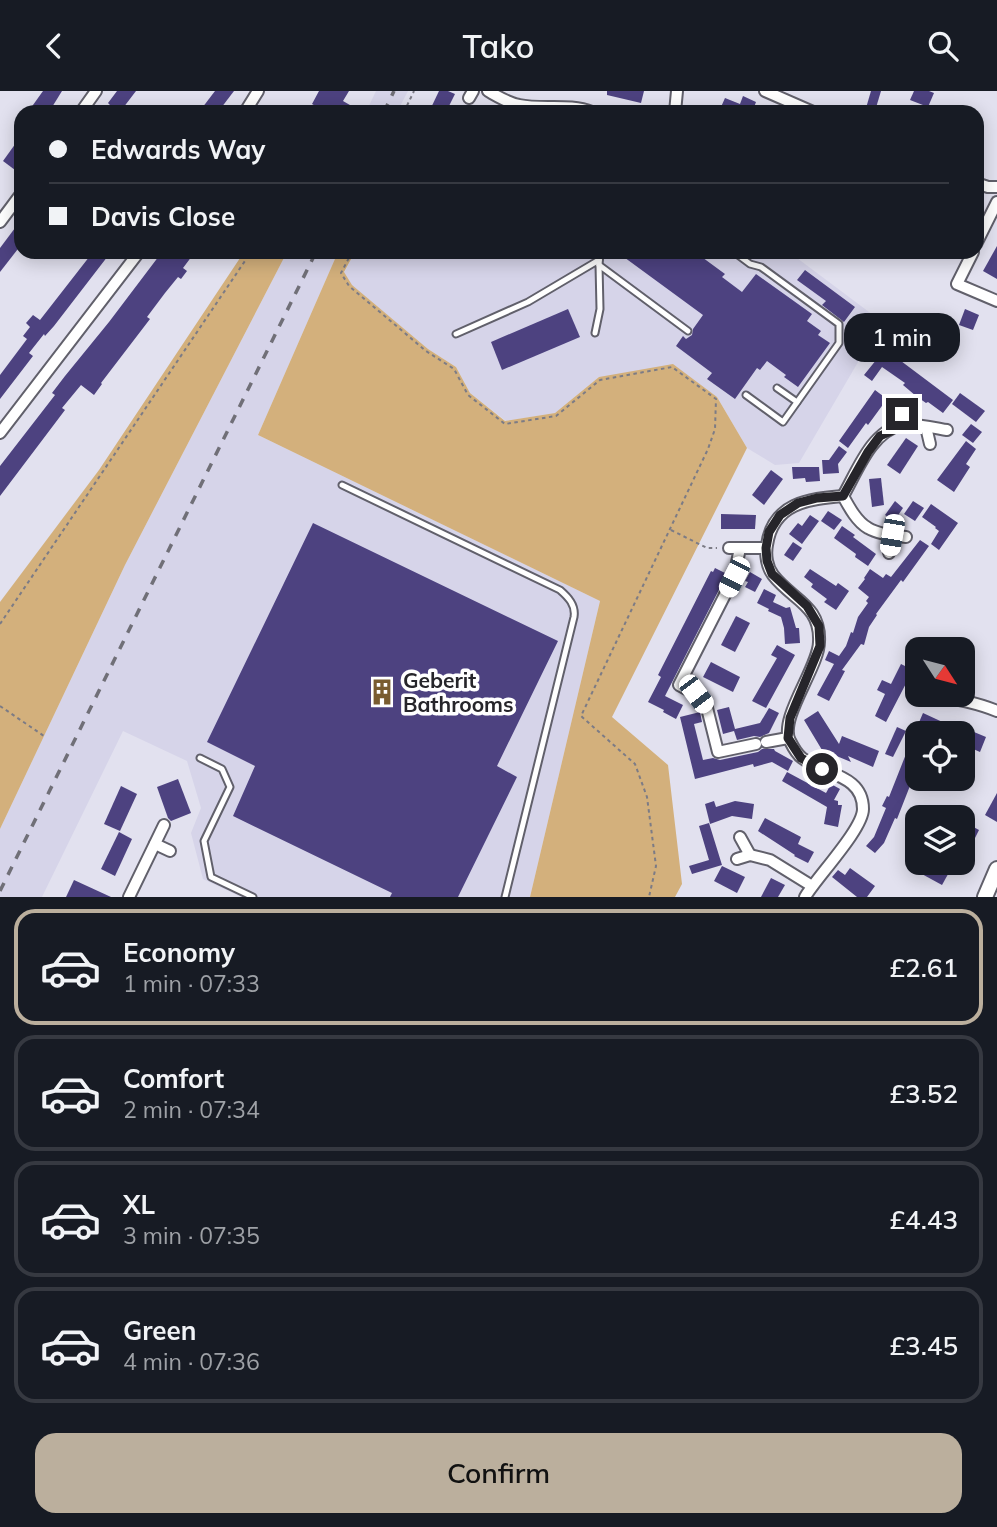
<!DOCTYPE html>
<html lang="en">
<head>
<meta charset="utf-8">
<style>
	body { margin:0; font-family:Mulish,sans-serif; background:#20242c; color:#f1f3f6; height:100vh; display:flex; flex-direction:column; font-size:26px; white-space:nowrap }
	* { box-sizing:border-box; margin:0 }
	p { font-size:23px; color:#9ea1a6 }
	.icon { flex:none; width:38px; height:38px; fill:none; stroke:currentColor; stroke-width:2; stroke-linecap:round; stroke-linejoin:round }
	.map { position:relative; height:806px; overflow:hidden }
	.drawer { display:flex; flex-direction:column; background:#171b24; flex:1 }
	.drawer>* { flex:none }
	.top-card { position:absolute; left:14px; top:14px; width:970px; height:154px; border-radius:21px; box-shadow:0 4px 18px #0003; display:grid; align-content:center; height:154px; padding:0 35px; background:#171b24 }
	.needle { width:46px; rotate:126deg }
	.buttons { position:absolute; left:905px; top:546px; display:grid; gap:14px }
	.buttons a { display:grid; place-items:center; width:70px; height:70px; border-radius:14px; background:#171b24; box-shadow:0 4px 18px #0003; font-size:35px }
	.end { position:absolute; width:32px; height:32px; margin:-16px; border:9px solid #26252a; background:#fff; box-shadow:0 0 0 4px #fff }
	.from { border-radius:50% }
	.bubble { position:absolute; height:49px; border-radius:21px; background:#171b24; box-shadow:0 4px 18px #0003; font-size:23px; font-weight:600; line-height:49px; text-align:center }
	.car { position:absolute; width:21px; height:42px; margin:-21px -10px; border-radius:9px; box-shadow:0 0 5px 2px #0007; background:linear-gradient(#fff 24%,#345 0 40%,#fff 0 76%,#345 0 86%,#fff 0) }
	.top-card b { display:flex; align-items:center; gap:24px; height:66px; font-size:26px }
	.top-card b+b { border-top:2px solid #363941 }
	.top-card i { width:18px; height:18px; background:#f1f3f6 }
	ul { padding:12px 0 0; list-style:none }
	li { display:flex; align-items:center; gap:21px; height:116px; margin:0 14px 10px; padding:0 21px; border:4px solid #363941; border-radius:21px }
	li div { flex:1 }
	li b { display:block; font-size:26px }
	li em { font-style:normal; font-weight:600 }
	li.selected { border-color:#bbaf9d }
	li>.icon { width:63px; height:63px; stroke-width:1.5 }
	.button { display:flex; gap:14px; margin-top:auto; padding:14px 35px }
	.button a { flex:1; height:80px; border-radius:21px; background:#bbaf9d; color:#111; font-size:28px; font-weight:600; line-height:80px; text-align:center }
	header { display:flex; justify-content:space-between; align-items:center; height:91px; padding:0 35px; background:#171b24; font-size:32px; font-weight:600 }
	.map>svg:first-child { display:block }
</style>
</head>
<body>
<header><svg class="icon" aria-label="back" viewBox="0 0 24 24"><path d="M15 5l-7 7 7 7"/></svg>Tako<svg class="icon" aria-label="search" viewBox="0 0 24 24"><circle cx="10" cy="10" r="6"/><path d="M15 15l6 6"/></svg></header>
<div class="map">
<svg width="997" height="806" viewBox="0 0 997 806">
	<rect width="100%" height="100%" fill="#e2e1ef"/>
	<!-- built -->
	<g fill="#d6d4e9">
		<path d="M376,0H408L397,21H366Z"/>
		<path d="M287,161H338L258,344L600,510L530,806H241L203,788L191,742L201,717L187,670L123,640L42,806H0V738L125,474Z"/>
		<path d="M355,161H789L885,233L861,266L799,372L775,374L747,357L717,306L599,286L555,322L506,330L470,302L456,276L428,258L351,194L344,182Z"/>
	</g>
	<!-- green -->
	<g fill="#d3b07c">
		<path d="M244,161H287L125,474L0,738V511L99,379Z"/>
		<path d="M338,161H355L344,181L352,194L428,258L456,276L470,302L505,330L555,322L599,286L673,273L717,306L747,357L612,626L668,674L682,793L675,806H530L600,510L258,344Z"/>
	</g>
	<!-- building -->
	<g fill="#4d4280">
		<path d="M43,0H62L49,21H28Z"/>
		<path d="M117,0H136L120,21H106L111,15L108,12Z"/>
		<path d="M215,0H234L218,21H199Z"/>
		<path d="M319,0H349L343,10L362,21H326L312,13Z"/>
		<path d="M439,0H448L455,3L446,21H429Z"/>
		<path d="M607,0H644L641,12L607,4Z"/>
		<path d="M871,0H881L875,20L866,17Z"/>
		<path d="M914,0H929L934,2L928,16L910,9Z"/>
		<path d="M743,5L756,11L753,19L758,21H733L721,16L725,7L740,13Z"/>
		<path d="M21,45V71L15,79L3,70Z"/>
		<path d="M21,129V154L0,181V157Z"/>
		<path d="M997,155V188L983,180Z"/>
		<path d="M93,161H111L54,235L45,245L44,243L29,262L33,265L0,308V284L27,248L23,245L30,236L26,232L33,224L40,229Z"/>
		<path d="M162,161H195L183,177L187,180L181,188L178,186L165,202L147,226L150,228L101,292L102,293L94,304L81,294L62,317L65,319L0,405V375L55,304L52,302L65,285L109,231Z"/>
		<path d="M617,161H695L725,183L722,186L742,201L756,183L812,223L807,230L821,240L818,244L830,252L798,296L784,286L786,284L767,270L760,279L757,277L735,308L707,288L712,282L676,255L683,245L686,248L692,244L693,238L703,224Z"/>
		<path d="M805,179L855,216L844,231L822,214L826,210L797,189Z"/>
		<path d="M568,218L580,246L502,279L491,251Z"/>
		<path d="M965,218L979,224L973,239L959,234Z"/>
		<path d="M885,258L953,309L943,322L928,311L926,312L916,305L903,294L905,292L882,276L872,290L864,284Z"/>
		<path d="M875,299L887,308L868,334L866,332L848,357L839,350Z"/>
		<path d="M960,302L985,320L976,331L952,313Z"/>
		<path d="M971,333L982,341L973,352L962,344Z"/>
		<path d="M906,347L918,355L900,383L887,374Z"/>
		<path d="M966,350L976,358L966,373L970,376L954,401L937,389Z"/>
		<path d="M839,355L847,361L838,373L839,382L823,383L822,369H829Z"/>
		<path d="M792,376H819L820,390L806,391L805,387L793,388Z"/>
		<path d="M771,379L783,388L764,414L752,404Z"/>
		<path d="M881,387L884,414L872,416L869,388Z"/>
		<path d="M895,410L903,417L894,430L885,424Z"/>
		<path d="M913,410L924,417L915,430L904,423Z"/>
		<path d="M931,413L958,432L939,459L931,453L939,440L935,437L936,436L922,426Z"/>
		<path d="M828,420L842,429L834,439L821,430Z"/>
		<path d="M721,423L756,424L755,438H721Z"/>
		<path d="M810,424L819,430L802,453L789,443L798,432L802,435Z"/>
		<path d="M313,432L558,550L497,675L517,686L458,806H390L392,802L233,725L255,675L207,651Z"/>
		<path d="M842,435L855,444L853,446L876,463L868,475L855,466L856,463L834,447Z"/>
		<path d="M920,449L929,455L903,491L901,489L876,523L877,524L869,536L864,554L861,553L842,579L845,580L829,610L817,604L834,573L825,569L829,560L839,565L846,555L851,541L853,542L858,526L868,512L866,510L869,506L858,497L865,488L864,487L870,478L883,487L886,483L891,486Z"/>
		<path d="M793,451L802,457L793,470L784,464Z"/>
		<path d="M715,477L725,482L723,486L725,487L665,605L683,614L676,628L663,621L664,619L648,611L661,586L658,584L711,480L713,481Z"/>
		<path d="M810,478L836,495L838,492L849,500L836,519L824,511L827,508L811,496L813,493L804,486Z"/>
		<path d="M750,481L762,488L755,501L745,496L748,491L745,490Z"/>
		<path d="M764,498L776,504L773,511L786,517L790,516L796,537H799L800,552L785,553L784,537L781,526L768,520L769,518L757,512Z"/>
		<path d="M736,525L750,532L735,561L721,554Z"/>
		<path d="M777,554L795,564L766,617L752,610L777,567L771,564Z"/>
		<path d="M711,571L740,586L733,601L703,586Z"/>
		<path d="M901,573L913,579L886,631L875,625L885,603L877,599L882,589L891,593Z"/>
		<path d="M729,616L735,638L760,632L769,617L779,622L769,642L760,646L754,645L737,649L734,640L723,643L717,619Z"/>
		<path d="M818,620L839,653L842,645L879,660L873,676L848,665L851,671L822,659L804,629Z"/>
		<path d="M700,621L702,631L694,633L703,669L713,667L720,669L758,661L762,658H774L775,660L793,670L788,680L772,671L754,676L753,673L695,688L680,626Z"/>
		<path d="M923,622L962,640V636L986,646L980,661L962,653V642H932L917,636Z"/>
		<path d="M897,636L906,640L893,666L885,663Z"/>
		<path d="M906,663L917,667V677L897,728L895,727L884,752L875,762L866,755L874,746L886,717L882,715L887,705L889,706Z"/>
		<path d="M787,681L826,702L831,693L840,698L834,709L838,710V714H842L838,736L824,733L827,716L782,690Z"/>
		<path d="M178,688L191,722L171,730L168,727L157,696Z"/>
		<path d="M121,695L137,703L120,740L104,733Z"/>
		<path d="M997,702V731L985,724Z"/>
		<path d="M714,710L716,716L735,710L754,713L752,728L732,725L710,733L705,713Z"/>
		<path d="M765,727L801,746L798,753L814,761L808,772L794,765L795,764L758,740Z"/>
		<path d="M709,732L722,774L692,783L689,775L709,769L699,735Z"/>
		<path d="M966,732L979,739L972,753L962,747V739Z"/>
		<path d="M119,741L132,748L115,785L101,778Z"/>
		<path d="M926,772H944L952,776L942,794L920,782Z"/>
		<path d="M722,775L745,786L737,802L714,790Z"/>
		<path d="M850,777L875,795L867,806H857L832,786L838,779L845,784Z"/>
		<path d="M771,787L785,794L778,806H761Z"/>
		<path d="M74,789L111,806H66Z"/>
	</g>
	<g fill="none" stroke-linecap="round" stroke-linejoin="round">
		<!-- lane casing -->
		<g stroke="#61606b" stroke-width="9">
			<g id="lane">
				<path d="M734,161L750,173L761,176L839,233V252L783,331L746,304"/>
				<path d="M599,174L688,240"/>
				<path d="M595,242L600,218L599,174L600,161"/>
				<path d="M456,243L528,211L599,169"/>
				<path d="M777,297L797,311"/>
				<path d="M342,394L560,499C568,506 576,514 574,526L505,806"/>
				<path d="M200,667L222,678L230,696L204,750L211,786L253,806"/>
			</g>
		</g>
		<!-- street casing -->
		<g stroke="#61606b" stroke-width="14">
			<g id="street">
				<path d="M488,0C497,5 508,12 519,14C543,19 569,12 592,21"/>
				<path d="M765,0L813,21"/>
				<path d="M469,7L473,0"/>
				<path d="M81,21L96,0"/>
				<path d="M245,21L258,0"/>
				<path d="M675,21L677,0"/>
				<path d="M976,92L988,96H997"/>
				<path d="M0,131L21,103"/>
				<path d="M976,153L997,111"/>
				<path d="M973,161L957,193L997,210"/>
				<path d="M926,336L930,353"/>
				<path d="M0,342L139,161"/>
				<path d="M843,405C857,381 871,340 902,334C914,332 935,337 947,339"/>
				<path d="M843,405C849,416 857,431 868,437C878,443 894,445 906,446"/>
				<path d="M729,457H766"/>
				<path d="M740,457L734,486L679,594L696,603L707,617L718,661L756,653"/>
				<path d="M889,462L892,444"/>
				<path d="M930,604C953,607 975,611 997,620"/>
				<path d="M766,651L788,647"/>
				<path d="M740,746L750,764"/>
				<path d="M155,753L170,760"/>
				<path d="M737,768L750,764L770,769L812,795"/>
				<path d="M129,806L164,734"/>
				<path d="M805,806C817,786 863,738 863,718C863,683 824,684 802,667C798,664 793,656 790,650C778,628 819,576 819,551C821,514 792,509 773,484C767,476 765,464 767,454C773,412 808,408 843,405"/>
			</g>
		</g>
		<!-- secondary casing -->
		<g stroke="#61606b" stroke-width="18">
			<path id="secondary" d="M985,806L997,778"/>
		</g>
		<!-- path -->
		<g stroke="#7c7b85" stroke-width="2" stroke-dasharray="3.5 3.5" stroke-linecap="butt">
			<path d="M404,21L414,0"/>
			<path d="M352,161L341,182L349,195L426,260L454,278L468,304L505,333L556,325L600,289L672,276L716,308L715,338L708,358L581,625L635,673L647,706L656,775L649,806"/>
			<path d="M671,439L707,457H717"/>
			<path d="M0,533L251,161"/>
			<path d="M0,615L44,645"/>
		</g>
		<!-- lane -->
		<use href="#lane" stroke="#fff" stroke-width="5"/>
		<!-- street -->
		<use href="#street" stroke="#fff" stroke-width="10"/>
		<!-- secondary -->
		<use href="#secondary" stroke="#fff" stroke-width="14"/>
		<!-- rail -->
		<g stroke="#706f77" stroke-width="3.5" stroke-dasharray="9 9" stroke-linecap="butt">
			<path d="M384,21L394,0"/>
			<path d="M0,800L316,161"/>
		</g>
	</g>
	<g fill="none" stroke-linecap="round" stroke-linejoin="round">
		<!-- route -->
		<path stroke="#26252a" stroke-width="9" d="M822,678L801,667L788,647L790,627L820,555L819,535L807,515L772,483L767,470L766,457L769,441L780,424L798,412L817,407L843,405L868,361L880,345L904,334L902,323"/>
	</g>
	<!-- icons -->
	<defs>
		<g id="building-bare" transform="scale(2.1)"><path d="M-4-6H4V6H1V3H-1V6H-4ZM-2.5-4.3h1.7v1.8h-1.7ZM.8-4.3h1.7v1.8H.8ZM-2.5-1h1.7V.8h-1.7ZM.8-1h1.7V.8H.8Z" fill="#795c30" stroke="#fff" stroke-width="2.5" paint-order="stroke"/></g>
	</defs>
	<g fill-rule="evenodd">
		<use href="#building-bare" x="382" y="601"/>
	</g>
	<g text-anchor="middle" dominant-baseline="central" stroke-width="7" stroke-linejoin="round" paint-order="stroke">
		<!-- poi labels -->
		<g font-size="21" font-weight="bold" fill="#26252a" stroke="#fff" text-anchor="start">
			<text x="403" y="589">Geberit<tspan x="403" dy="24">Bathrooms</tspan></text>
		</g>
	</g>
</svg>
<div class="buttons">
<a><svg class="needle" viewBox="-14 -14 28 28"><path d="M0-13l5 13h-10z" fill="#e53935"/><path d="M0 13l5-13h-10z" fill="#9ea1a6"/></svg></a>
<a><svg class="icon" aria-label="locate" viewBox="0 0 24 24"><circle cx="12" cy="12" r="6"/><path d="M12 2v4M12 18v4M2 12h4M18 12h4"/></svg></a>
<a><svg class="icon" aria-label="layers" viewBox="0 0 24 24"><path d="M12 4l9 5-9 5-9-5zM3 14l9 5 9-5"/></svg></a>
</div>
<i class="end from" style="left:822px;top:678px"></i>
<i class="end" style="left:902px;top:323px"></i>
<div class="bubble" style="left:844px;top:222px;width:116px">1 min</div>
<i class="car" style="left:892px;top:444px;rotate:190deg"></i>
<i class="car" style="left:734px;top:486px;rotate:207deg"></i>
<i class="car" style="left:696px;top:603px;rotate:143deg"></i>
<div class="top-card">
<b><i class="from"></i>Edwards Way</b>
<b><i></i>Davis Close</b>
</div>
</div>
<section class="drawer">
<ul>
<li class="selected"><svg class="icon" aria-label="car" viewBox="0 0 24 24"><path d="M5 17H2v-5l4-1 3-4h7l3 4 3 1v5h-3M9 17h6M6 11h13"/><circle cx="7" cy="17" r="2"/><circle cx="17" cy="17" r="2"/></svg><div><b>Economy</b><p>1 min · 07:33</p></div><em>£2.61</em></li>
<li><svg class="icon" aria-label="car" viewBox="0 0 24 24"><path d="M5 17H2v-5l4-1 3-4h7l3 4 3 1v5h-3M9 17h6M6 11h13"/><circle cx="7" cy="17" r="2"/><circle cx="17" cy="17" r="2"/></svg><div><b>Comfort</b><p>2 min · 07:34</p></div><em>£3.52</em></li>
<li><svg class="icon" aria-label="car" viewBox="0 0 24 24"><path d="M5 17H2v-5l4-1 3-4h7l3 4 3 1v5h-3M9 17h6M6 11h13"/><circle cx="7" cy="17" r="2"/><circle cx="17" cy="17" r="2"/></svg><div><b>XL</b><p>3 min · 07:35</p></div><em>£4.43</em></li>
<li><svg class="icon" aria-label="car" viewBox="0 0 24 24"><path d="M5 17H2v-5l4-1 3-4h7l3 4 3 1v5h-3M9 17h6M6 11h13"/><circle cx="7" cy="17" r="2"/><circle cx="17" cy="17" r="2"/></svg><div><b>Green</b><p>4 min · 07:36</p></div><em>£3.45</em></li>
</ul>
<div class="button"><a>Confirm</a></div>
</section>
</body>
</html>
